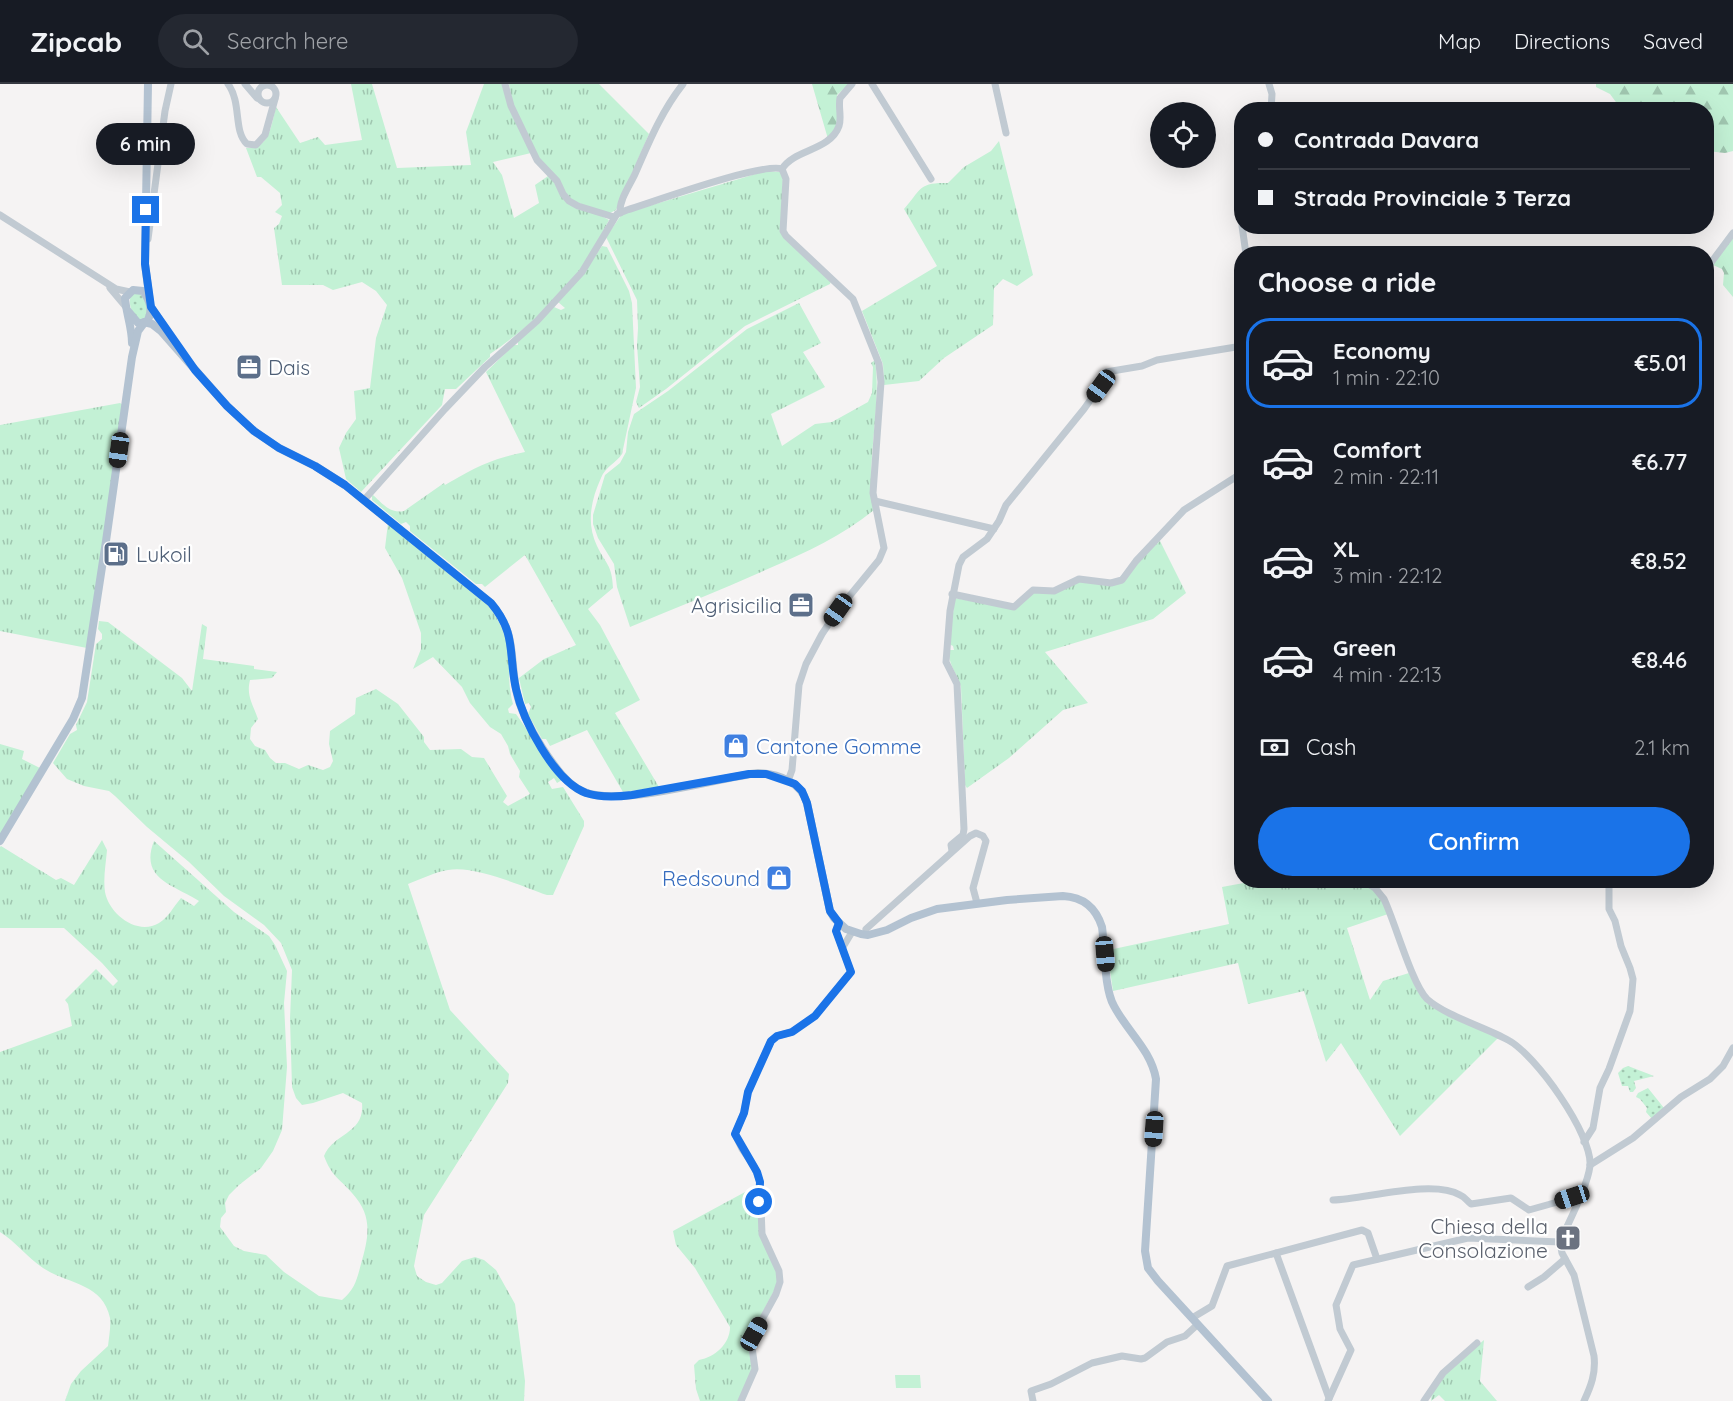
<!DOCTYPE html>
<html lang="en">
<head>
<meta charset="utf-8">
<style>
	body { margin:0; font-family:Quicksand,sans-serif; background:#242831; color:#f1f3f6; height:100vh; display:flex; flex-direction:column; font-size:22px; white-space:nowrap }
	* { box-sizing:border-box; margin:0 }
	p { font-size:20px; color:#9ea1a6 }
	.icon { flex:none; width:33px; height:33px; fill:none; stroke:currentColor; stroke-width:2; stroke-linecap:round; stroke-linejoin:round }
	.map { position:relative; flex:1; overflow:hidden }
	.sheet { position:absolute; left:1234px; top:162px; width:480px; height:642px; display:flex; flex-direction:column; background:#171b24; border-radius:24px; box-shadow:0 6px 24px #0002 }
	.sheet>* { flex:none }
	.guide { position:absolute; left:1234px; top:18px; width:480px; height:132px; border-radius:24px; box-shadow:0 6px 24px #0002; display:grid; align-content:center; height:132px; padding:0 24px; background:#171b24 }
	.buttons { position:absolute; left:1150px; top:18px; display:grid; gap:12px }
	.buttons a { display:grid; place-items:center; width:66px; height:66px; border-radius:50%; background:#171b24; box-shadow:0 6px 24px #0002; font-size:30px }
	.end { position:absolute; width:27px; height:27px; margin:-14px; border:8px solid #1a73e8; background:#fff; box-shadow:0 0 0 3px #fff }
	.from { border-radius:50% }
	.bubble { position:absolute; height:42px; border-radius:21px; background:#171b24; box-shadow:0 6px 24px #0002; font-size:20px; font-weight:600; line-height:42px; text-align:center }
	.car { position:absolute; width:18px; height:36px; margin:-18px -9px; border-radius:8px; box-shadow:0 0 4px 2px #0007; background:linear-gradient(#222 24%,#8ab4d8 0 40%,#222 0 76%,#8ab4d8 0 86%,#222 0) }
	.guide b { display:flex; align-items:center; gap:21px; height:57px; font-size:22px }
	.guide b+b { border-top:2px solid #363941 }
	.guide i { width:15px; height:15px; background:#f1f3f6 }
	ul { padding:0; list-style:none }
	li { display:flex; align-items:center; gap:18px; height:90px; margin:0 12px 9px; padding:0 12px; border:3px solid transparent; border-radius:24px }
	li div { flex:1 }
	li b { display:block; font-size:22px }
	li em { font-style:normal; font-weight:600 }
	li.active { border-color:#1a73e8 }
	li>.icon { width:54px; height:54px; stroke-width:1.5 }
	h2 { padding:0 24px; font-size:27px; line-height:72px }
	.pay { display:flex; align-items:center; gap:15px; height:66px; padding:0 24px; font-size:22px }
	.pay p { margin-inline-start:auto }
	.action { display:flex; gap:12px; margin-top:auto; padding:12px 24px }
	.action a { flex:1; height:69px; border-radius:36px; background:#1a73e8; color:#fff; font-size:24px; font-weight:600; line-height:69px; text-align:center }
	header { display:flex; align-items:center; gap:36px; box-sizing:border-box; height:84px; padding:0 30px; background:#171b24; border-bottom:2px solid #363941 }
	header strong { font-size:28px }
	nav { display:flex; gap:33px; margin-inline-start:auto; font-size:21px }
	.search { width:420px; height:54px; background:#242831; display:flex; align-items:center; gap:15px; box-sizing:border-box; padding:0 21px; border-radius:33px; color:#9ea1a6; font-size:22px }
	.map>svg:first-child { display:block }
</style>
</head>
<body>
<header>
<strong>Zipcab</strong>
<div class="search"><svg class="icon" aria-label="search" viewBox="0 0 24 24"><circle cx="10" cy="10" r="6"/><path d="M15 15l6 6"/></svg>Search here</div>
<nav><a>Map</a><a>Directions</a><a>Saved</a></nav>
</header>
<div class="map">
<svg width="1733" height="1317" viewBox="0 0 1733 1317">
	<defs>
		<pattern id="grass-tufts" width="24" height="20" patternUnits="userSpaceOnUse" patternTransform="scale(1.5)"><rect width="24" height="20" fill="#c3f1d5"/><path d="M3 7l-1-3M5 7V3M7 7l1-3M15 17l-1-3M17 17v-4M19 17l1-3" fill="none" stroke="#a0c6b0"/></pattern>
		<pattern id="forest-firs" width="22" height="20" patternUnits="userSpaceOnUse" patternTransform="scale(1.5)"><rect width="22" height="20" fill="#c3f1d5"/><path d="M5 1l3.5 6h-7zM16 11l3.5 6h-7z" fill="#a0c6b0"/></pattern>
		<pattern id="garden-dots" width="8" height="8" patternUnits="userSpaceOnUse" patternTransform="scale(1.5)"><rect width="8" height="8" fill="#c3f1d5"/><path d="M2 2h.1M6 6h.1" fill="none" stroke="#a0c6b0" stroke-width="1.8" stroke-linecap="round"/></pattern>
	</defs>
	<rect width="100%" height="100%" fill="#f5f3f3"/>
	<!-- grass -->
	<g fill="url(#grass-tufts)">
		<path d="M351,0H372L397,84L471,81L466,48L484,0H502L531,69L493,78L502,91L514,134L539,119L535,101L548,92L553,96L560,110L609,136C599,155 589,175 576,192C552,222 522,248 490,270V273L456,305H445L442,321L361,408L346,395L339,364L346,349L356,335L354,307L370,304L376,254L387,221L376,207L362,198L333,206L323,201H282L274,144L279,140L282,132L275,128L282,121L280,109L261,93H257L246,64C270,65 271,41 276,23L300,59L318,53L325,61L362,56Z"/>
		<path d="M509,0H599L649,50L616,126L610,129H602L572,116L542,80L513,22Z"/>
		<path d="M999,57L1033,191L1017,202L1003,195L994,204L993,241L944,274L919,297L884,301L883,280L862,227L937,182L904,125C921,106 918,98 948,99L964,83L991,67Z"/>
		<path d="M766,87L781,88L783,91L781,144L831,197L830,200L745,242L666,305L639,324L636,318L640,303L637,261L638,244L637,216L606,153L622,130Z"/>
		<path d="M602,162L607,163L629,207L632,219L636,304L622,370C616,379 605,383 601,394C591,416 586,439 597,462C606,481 612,480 613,504L588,525L600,541L640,616L615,629L659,703L623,708L587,646L550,662L546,655H542L528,630L531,623L529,619L525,620L519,594L544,575L576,561L525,471L485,503L482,500H476L410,447V442L406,438L401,440L372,416V412L373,411C382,419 390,430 404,427L444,399L445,401C476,383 490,375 525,368L486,288L514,261H518V256L554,223L561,226L565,224L558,218L582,191Z"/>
		<path d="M799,219L821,259L803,268L825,303L771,330L782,362L815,340L832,338L868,318L872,309L873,283L871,279L875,276C882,327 865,375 874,426C842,452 807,468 770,484C724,505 677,523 630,543L617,503L614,480L598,454L593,440V431L605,391L620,379L626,368L628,348L634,330L668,307L747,245Z"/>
		<path d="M120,319L123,321L87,564L0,547V341Z"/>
		<path d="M388,439L482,514C498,532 509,553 509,578C509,593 509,606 513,620L508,625L509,629L516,630L562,696L557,699L554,694L548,698L552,705L563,703L584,737V742L553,811H547C521,802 475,781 448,786C435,788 421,795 408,800L450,926L509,990L508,999L424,1131L414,1182L417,1192L426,1198L436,1201L442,1199L462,1177L475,1173L484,1176L496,1186L515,1220L525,1297L524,1317H65L71,1300L81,1287L108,1262C109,1253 111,1242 110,1234C103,1199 67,1200 43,1184C27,1173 16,1158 0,1148V968L72,942L68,920L65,916L96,885L113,902L118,897L102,879L64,844H0V763L1,762L56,796L61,794L74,801L102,756L107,766C106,779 103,794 105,808C109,830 137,852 159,839C168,834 174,822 181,814L194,822L199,817C174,801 139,795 154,757L234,828L269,852L275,861L287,887L284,919L287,983L282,1046L273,1067L261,1084L239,1101L229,1111L225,1119L226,1128L221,1134L220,1143L234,1162L244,1167L266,1171L284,1188L319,1212L342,1216C355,1205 357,1195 361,1180C369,1152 373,1132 352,1109C339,1094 332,1093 324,1072C333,1049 365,1050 362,1019L343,1009L313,1019L302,1021L296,1014L292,1003L290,935L292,886L281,859L264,841L224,812L189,778L147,743L115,712L109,707L84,702L67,695L53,679L70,650L77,646L76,641L87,618L96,560L102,555V550L98,545L99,537L108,538L182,594L192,607L202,540L207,543L203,575L254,582V585L277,588L272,594L250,596C246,612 253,620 258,635L251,644L250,655L255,662L265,666L270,674L276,679H285L299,685L308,681L323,686L330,683L333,677L329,660L330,647L355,630L356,614L376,605L398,620L424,653V658L430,666L461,665L472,673L484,674L507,712L503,718L508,722L530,710L519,693L520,687L510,670L508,662L501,650L490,643L470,619L462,603L433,573L413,585L421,565V549L402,494L385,464Z"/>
		<path d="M1160,457L1186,509L1153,535L1045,568L1088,619L1063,626L1009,674L967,704L965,701L961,603C957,589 948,581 949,566H954L953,562L949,560L955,514L1014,525L1034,508H1055L1081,496L1111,501Z"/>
		<path d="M0,660L24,667L22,675L40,684L0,751Z"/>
		<path d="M1260,796C1288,797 1353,790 1373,806C1381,812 1384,822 1388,830L1347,844L1370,916L1383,897L1409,889L1417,906L1432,923L1498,954L1400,1052L1341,959L1326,978L1304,907L1248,920L1238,879L1113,907L1109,880L1115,876V872L1109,866L1229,840L1222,803Z"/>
		<path d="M758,1101V1135L776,1186L778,1199L750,1252L753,1284L739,1317H700L696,1305L694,1281L699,1276C715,1273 730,1260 730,1243L695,1184L676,1161L673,1147Z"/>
		<path d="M1484,1256L1480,1297L1497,1317H1445L1439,1311L1431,1317C1432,1292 1466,1272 1484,1256Z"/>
	</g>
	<!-- forest -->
	<g fill="url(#forest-firs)">
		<path d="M812,0H849L837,11L839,40L828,55Z"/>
		<path d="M1596,0H1733V67L1725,69L1707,67V26L1621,25L1610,10L1596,3Z"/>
		<path d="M1733,153V213L1723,201L1724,189L1722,185L1713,181Z"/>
	</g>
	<!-- garden -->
	<g fill="url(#garden-dots)">
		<path d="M140,209C145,215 149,225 146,233L140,236C131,229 128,221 131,210Z"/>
		<path d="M1628,982L1654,992L1634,997L1636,1004L1633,1008H1630L1628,1002H1622L1618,989L1623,984Z"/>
		<path d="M1648,1004L1664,1024L1652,1035L1646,1028L1647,1024L1640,1015L1636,1013L1638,1009Z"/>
	</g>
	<!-- pitch -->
	<path fill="#c3f1d5" d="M895,1291H920L921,1304H896Z"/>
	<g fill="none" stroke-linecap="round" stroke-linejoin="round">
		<!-- minor -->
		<g stroke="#c1cad2" stroke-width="7">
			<path d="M228,0C242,19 233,47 247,60L256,61L265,51L275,15"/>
			<path d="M245,0L257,14"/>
			<path d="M505,0L511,22L537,76L557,97L563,110L569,117L578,122L614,133"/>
			<path d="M872,0L931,95"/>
			<path d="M995,0L1006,49"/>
			<path d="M1269,0L1272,10L1271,26"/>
			<circle cx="267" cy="10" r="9"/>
			<path d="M782,85C794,65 830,67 839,42C842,34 838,23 840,14L852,0"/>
			<path d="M1242,102L1240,109L1242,139"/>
			<path d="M620,129C619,116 630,101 635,90C649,58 661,28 683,0"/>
			<path d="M0,131L116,205L130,208"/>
			<path d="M1242,142L1246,170"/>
			<path d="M148,155L165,27L171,0"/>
			<path d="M1707,184L1733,149"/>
			<path d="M110,204L126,223"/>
			<path d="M364,416L445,325L485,283L537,237L582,188L617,130L627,126C653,118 763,78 782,85L786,95L783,147L786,152L853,215L879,280L881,298L873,409L884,464L879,476L838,526L822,550L806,580L799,601L792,686L788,697"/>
			<path d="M875,417L994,445"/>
			<path d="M952,510L1014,523L1033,506L1054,507L1079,495L1111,499L1122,496L1136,477L1184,426L1242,389"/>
			<path d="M952,767L951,761L963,751L964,745L957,600L946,578L950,527L959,481L963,473L987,455L999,437L1006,421L1084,325L1101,301L1106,288L1142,282L1157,276L1242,262"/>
			<path d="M1362,796L1375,804L1384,815C1395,838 1412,900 1427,915C1446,932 1485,943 1508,956C1535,970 1593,1051 1590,1082C1587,1104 1569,1137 1560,1158L1562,1169L1574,1191L1594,1272C1596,1289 1591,1302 1584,1317"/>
			<path d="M866,845L970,752L976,749L983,752L986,757L973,804L977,819"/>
			<path d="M843,863L852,848"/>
			<path d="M1584,1058L1593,1044L1600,1004L1609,985L1630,927L1632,907L1633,895L1630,884L1621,862L1615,837L1609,825V796"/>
			<path d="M1590,1081L1633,1054L1681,1013L1710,995L1723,982L1733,964"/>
			<path d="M1333,1116C1365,1115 1433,1095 1460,1111C1465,1113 1467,1117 1471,1120L1511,1114L1529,1126L1579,1112"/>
			<path d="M1276,1169L1329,1314"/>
			<path d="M1528,1203L1544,1193L1565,1175"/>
			<path d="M1192,1234L1212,1222L1227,1182L1362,1146L1368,1149L1377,1175"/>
			<path d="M741,1317L755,1285L751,1256L776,1210L780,1198L779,1187L762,1150L760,1098L754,1082L742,1065L735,1050L744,1029L748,1008L771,957L777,952L792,948L815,932L851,888L836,847L839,839"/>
			<path d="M1033,1317L1031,1307L1051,1300L1092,1279L1122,1272L1141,1275L1145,1274L1167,1258L1185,1252L1197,1241"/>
			<path d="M1328,1317L1351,1266L1340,1245L1336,1221L1353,1181L1468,1154L1560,1158"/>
			<path d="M1424,1317L1443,1289L1477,1259"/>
		</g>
		<!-- major -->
		<g stroke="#b3c2d1" stroke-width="8">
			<path d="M148,0L145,180L150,219"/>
			<path d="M151,223L168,249"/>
			<path d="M128,227L138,239H144L148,236C153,225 150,217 143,207L133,206L125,214C126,229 132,243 132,259"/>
			<path d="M144,238L152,240L161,247L227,322L254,347L279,364L315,382L345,401L491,519C519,552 508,576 518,614C524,635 535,653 547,671C556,684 567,700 582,707C619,724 715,694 758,689C779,690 801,698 807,719L830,827L834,834L846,845L861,850L868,851L887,846L911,834L937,825L1007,816L1063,812C1083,813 1096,824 1102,843C1105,864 1104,905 1114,922C1127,947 1151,966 1156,995L1145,1167L1148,1184L1158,1197L1268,1317"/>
			<path d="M0,757L73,635L82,614L106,457L132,273L138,247L144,239"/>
		</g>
	</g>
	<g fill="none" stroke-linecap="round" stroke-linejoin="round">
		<!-- route -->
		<path stroke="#1a73e8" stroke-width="8" d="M146,126L145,180L151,223L195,286L227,322L254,347L279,364L315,382L345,401L491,519C517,550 508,569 516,605C523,637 554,697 586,709C601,714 617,713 632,711L749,690H766L795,700L802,707L807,719L830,827L839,839L836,847L851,888L815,932L792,948L777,952L771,957L748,1008L744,1029L735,1050L757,1088L760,1098L759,1118"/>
	</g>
	<!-- icons -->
	<defs>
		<g id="office-square" transform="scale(1.35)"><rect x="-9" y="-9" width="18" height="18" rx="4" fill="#5c6f8a" stroke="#fff"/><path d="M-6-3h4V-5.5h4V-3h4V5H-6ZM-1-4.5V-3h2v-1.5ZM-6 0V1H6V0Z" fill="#fff"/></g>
		<g id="fuel-square" transform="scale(1.35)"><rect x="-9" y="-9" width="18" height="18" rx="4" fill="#5c6f8a" stroke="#fff"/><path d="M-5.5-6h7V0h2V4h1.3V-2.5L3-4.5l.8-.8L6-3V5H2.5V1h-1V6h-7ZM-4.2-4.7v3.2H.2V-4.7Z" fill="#fff"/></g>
		<g id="shop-square" transform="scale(1.35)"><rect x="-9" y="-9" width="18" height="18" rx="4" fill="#3f7fe0" stroke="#fff"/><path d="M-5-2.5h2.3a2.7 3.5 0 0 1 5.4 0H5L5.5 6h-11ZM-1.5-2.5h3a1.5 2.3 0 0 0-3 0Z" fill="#fff"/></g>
		<g id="church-square" transform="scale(1.35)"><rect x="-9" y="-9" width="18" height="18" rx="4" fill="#6b7280" stroke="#fff"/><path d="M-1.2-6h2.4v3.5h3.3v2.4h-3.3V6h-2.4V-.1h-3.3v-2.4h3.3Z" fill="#fff"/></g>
	</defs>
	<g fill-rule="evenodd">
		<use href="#office-square" x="249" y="283"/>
		<use href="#fuel-square" x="116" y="470"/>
		<use href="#office-square" x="801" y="521"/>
		<use href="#shop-square" x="736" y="662"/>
		<use href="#shop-square" x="779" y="794"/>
		<use href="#church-square" x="1568" y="1154"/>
	</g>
	<g text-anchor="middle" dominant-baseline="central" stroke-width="4.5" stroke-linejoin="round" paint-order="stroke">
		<!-- service labels -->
		<g font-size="21" fill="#4e5e75" stroke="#fff" text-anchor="start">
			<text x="268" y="283">Dais</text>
			<text x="136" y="470">Lukoil</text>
			<text x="782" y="521" text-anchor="end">Agrisicilia</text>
		</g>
		<!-- shop labels -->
		<g font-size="21" fill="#366cbe" stroke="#fff" text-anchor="start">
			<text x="756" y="662">Cantone Gomme</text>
			<text x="760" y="794" text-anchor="end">Redsound</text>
		</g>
		<!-- worship labels -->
		<g font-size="21" fill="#5b616d" stroke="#fff" text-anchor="end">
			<text x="1548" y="1142">Chiesa della<tspan x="1548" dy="24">Consolazione</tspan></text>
		</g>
	</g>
</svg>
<div class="buttons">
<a><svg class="icon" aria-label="locate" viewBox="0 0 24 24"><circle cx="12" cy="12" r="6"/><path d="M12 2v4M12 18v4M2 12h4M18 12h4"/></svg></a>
</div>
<i class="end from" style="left:759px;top:1118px"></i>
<i class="end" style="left:146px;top:126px"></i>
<div class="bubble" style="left:96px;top:39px;width:99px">6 min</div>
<i class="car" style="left:1101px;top:302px;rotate:216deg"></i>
<i class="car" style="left:119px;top:366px;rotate:188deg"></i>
<i class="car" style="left:838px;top:526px;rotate:215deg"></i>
<i class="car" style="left:1105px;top:870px;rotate:175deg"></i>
<i class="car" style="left:1154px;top:1045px;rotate:184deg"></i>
<i class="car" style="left:1572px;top:1113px;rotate:252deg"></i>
<i class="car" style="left:754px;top:1250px;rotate:29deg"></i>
<div class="guide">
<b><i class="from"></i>Contrada Davara</b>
<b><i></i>Strada Provinciale 3 Terza</b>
</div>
<section class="sheet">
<h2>Choose a ride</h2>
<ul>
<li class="active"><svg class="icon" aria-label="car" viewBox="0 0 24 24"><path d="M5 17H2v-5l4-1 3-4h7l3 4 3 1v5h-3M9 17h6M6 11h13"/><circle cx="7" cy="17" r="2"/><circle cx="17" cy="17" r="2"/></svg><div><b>Economy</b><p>1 min · 22:10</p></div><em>€5.01</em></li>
<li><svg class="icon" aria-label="car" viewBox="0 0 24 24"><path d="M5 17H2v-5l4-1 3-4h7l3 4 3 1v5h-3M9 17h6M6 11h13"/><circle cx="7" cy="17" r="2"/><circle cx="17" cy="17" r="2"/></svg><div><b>Comfort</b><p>2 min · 22:11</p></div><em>€6.77</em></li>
<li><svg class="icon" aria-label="car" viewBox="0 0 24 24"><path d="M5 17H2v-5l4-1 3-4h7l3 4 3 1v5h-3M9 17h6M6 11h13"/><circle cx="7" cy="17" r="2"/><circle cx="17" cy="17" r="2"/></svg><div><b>XL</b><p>3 min · 22:12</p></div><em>€8.52</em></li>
<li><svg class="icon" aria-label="car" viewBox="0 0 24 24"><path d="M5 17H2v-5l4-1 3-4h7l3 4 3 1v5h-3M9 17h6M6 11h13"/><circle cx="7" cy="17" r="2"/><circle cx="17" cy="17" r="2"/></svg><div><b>Green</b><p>4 min · 22:13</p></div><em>€8.46</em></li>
</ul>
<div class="pay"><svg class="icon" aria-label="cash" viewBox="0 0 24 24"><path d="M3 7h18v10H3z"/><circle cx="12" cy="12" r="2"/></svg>Cash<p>2.1 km</p></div>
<div class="action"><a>Confirm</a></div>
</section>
</div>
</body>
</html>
